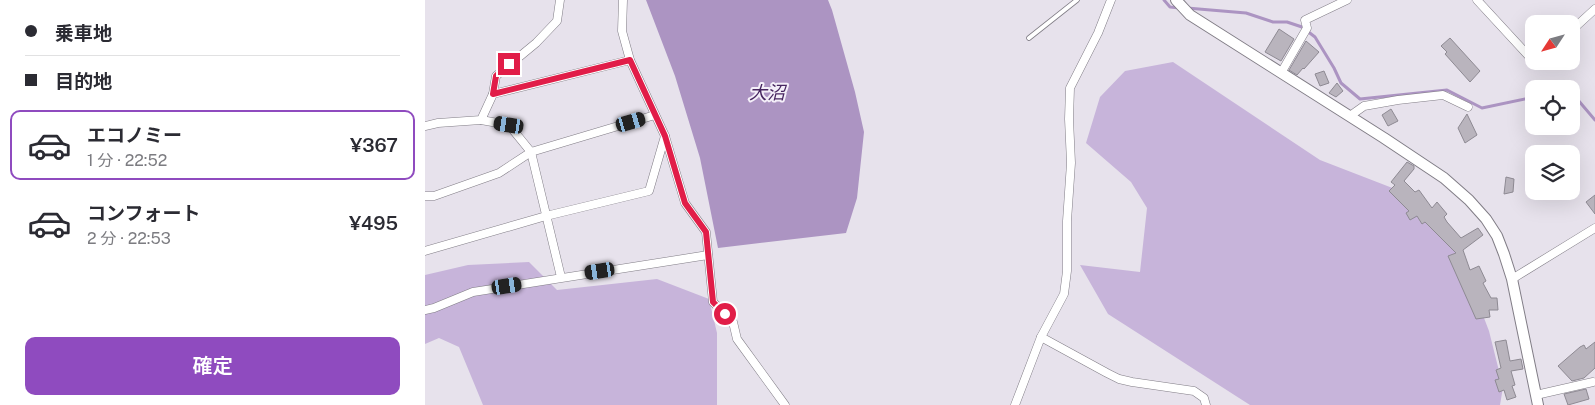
<!DOCTYPE html>
<html lang="ja">
<head>
<meta charset="utf-8">
<style>
	body { margin:0; font-family:"Public Sans","Noto Sans JP",sans-serif; background:#f2f2f3; color:#2b2b33; height:100vh; display:flex; flex-direction:column; font-size:19px; white-space:nowrap }
	* { box-sizing:border-box; margin:0 }
	p { font-size:16px; color:#7c7c81 }
	.icon { flex:none; width:28px; height:28px; fill:none; stroke:currentColor; stroke-width:2; stroke-linecap:round; stroke-linejoin:round }
	.map { position:relative; flex:1; overflow:hidden }
	.sheet { display:flex; flex-direction:column; background:#fff; width:425px }
	.sheet>* { flex:none }
	.banner { display:grid; align-content:center; height:110px; padding:0 25px; background:#fff }
	.needle { width:32px; rotate:234deg }
	.buttons { position:absolute; left:1100px; top:15px; display:grid; gap:10px }
	.buttons a { display:grid; place-items:center; width:55px; height:55px; border-radius:10px; background:#fff; box-shadow:0 5px 20px #0002; font-size:25px }
	.end { position:absolute; width:22px; height:22px; margin:-11px; border:6px solid #e11d48; background:#fff; box-shadow:0 0 0 2px #fff }
	.from { border-radius:50% }
	.car { position:absolute; width:15px; height:30px; margin:-15px -8px; border-radius:6px; box-shadow:0 0 4px 1px #0007; background:linear-gradient(#222 24%,#8ab4d8 0 40%,#222 0 76%,#8ab4d8 0 86%,#222 0) }
	.banner b { display:flex; align-items:center; gap:18px; height:48px; font-size:19px }
	.banner b+b { border-top:1px solid #e1e1e2 }
	.banner i { width:12px; height:12px; background:#2b2b33 }
	ul { padding:0; list-style:none }
	li { display:flex; align-items:center; gap:15px; height:70px; margin:0 10px 8px; padding:0 15px; border:2px solid transparent; border-radius:10px }
	li div { flex:1 }
	li b { display:block; font-size:19px }
	li em { font-style:normal; font-weight:600 }
	li.selected { border-color:#8f4bbf }
	li>.icon { width:45px; height:45px; stroke-width:1.5 }
	.cta { display:flex; gap:10px; margin-top:auto; padding:10px 25px }
	.cta a { flex:1; height:58px; border-radius:10px; background:#8f4bbf; color:#fff; font-size:20px; font-weight:600; line-height:58px; text-align:center }
	main { display:flex; flex:1; min-height:0 }
	.map>svg:first-child { display:block }
</style>
</head>
<body>
<main>
<section class="sheet">
<div class="banner">
<b><i class="from"></i>乗車地</b>
<b><i></i>目的地</b>
</div>
<ul>
<li class="selected"><svg class="icon" aria-label="car" viewBox="0 0 24 24"><path d="M5 17H2v-5l4-1 3-4h7l3 4 3 1v5h-3M9 17h6M6 11h13"/><circle cx="7" cy="17" r="2"/><circle cx="17" cy="17" r="2"/></svg><div><b>エコノミー</b><p>1 分 · 22:52</p></div><em>¥367</em></li>
<li><svg class="icon" aria-label="car" viewBox="0 0 24 24"><path d="M5 17H2v-5l4-1 3-4h7l3 4 3 1v5h-3M9 17h6M6 11h13"/><circle cx="7" cy="17" r="2"/><circle cx="17" cy="17" r="2"/></svg><div><b>コンフォート</b><p>2 分 · 22:53</p></div><em>¥495</em></li>
</ul>
<div class="cta"><a>確定</a></div>
</section>
<div class="map">
<svg width="1170" height="405" viewBox="0 0 1170 405">
	<rect width="100%" height="100%" fill="#e7e2ec"/>
	<!-- green -->
	<g fill="#c7b4da">
		<path d="M748,62L895,160L983,194L1031,245L1064,331L1078,387L1075,405H825L683,314L655,265L715,272L722,208L706,182L661,143L675,97L700,71Z"/>
		<path d="M104,262L132,290L232,279L284,299L292,333V405H58L34,347L14,338L0,344V275L43,265Z"/>
	</g>
	<!-- water -->
	<path fill="#ac94c2" d="M221,0H403L407,10L430,92L439,132L432,198L421,233L293,248L275,158L250,76Z"/>
	<g fill="none" stroke-linecap="round" stroke-linejoin="round">
		<!-- stream -->
		<g stroke="#ac94c2" stroke-width="3">
			<path d="M739,0L745,7L755,8"/>
			<path d="M762,8L821,13L848,22H862L877,27L890,37L909,68L916,83L935,99L1022,90L1057,108L1109,97"/>
			<path d="M1146,98L1153,100L1170,120"/>
		</g>
	</g>
	<!-- building -->
	<g fill="#b9b4bd" stroke="#8e8a93">
		<path d="M854,29L869,39L856,61L840,52Z"/>
		<path d="M1025,38L1055,71L1045,82L1020,54L1022,52L1016,46Z"/>
		<path d="M881,41L894,52L879,69L878,68L872,75L864,70Z"/>
		<path d="M899,71L904,83L895,86L890,74Z"/>
		<path d="M912,83L918,91L911,97L904,93Z"/>
		<path d="M966,109L973,121L963,126L957,115Z"/>
		<path d="M1042,114L1052,135L1040,143L1033,128Z"/>
		<path d="M982,162L989,166V169L979,181L990,192L994,190L1007,208L1012,202L1022,214L1019,217L1022,222L1036,238L1053,228L1058,235L1038,250L1045,270L1054,266L1061,281L1058,283L1059,285L1066,298H1072L1073,310H1064L1065,317L1051,319L1023,256L1031,253L1000,222L997,224L992,216L985,220L981,213L984,211L964,191L970,185L966,182Z"/>
		<path d="M1081,177L1089,179L1088,192L1079,194Z"/>
		<path d="M1170,195V214L1161,202Z"/>
		<path d="M1081,340L1085,361L1096,359L1098,369L1086,371L1090,385L1087,386L1091,397L1082,400L1079,390L1074,392L1070,380L1074,379L1071,370L1076,368L1070,342Z"/>
		<path d="M1170,342V368L1159,378L1147,381L1133,366L1155,347L1159,345L1161,349Z"/>
		<path d="M1161,389L1164,399L1143,405L1139,394Z"/>
	</g>
	<g fill="none" stroke-linecap="round" stroke-linejoin="round">
		<!-- service casing -->
		<g stroke="#817d86" stroke-width="5.5">
			<path id="service" d="M604,38L652,0"/>
		</g>
		<!-- minor casing -->
		<g stroke="#817d86" stroke-width="9">
			<g id="minor">
				<path d="M198,0L197,31L205,60L240,136L260,203L281,232L288,302L308,322L312,339L360,405"/>
				<path d="M1052,0L1111,64L1114,61"/>
				<path d="M1146,31L1170,9"/>
				<path d="M856,73L882,28L880,20L922,0"/>
				<path d="M68,94L71,76L111,43L132,21L135,0"/>
				<path d="M925,116L939,106L973,100L1018,95L1043,107"/>
				<path d="M56,120L84,125L106,152L136,277"/>
				<path d="M0,126L13,123L56,120L68,94L205,60"/>
				<path d="M0,196H9L74,173L106,152L230,115"/>
				<path d="M0,251L121,216L224,191L240,136"/>
				<path d="M1087,279L1170,228"/>
				<path d="M0,310L9,308L48,292L283,255"/>
				<path d="M616,337L682,373L694,379L707,382L769,391L779,398L781,405"/>
				<path d="M1111,395L1168,382"/>
				<path d="M590,405L616,337L639,294L642,271V221L646,163L644,119L645,88L673,33L686,0"/>
			</g>
		</g>
		<!-- tertiary casing -->
		<g stroke="#817d86" stroke-width="12">
			<path id="tertiary" d="M751,0L765,15L959,138L1019,178L1044,200L1061,219L1072,236L1079,254L1087,279L1113,405"/>
		</g>
		<!-- service -->
		<use href="#service" stroke="#fff" stroke-width="4"/>
		<!-- minor -->
		<use href="#minor" stroke="#fff" stroke-width="8"/>
		<!-- tertiary -->
		<use href="#tertiary" stroke="#fff" stroke-width="10"/>
	</g>
	<g fill="none" stroke-linecap="round" stroke-linejoin="round">
		<!-- route -->
		<path stroke="#e11d48" stroke-width="6" d="M84,64L71,76L68,94L205,60L240,136L260,203L281,232L288,302L300,314"/>
	</g>
	<g text-anchor="middle" dominant-baseline="central" stroke-width="4" stroke-linejoin="round" paint-order="stroke">
		<!-- water labels -->
		<g font-size="18" font-style="italic" fill="#472660" stroke="#f4eff9">
			<text x="342" y="92">大沼</text>
		</g>
	</g>
</svg>
<div class="buttons">
<a><svg class="needle" viewBox="-14 -14 28 28"><path d="M0-13l5 13h-10z" fill="#e53935"/><path d="M0 13l5-13h-10z" fill="#7c7c81"/></svg></a>
<a><svg class="icon" aria-label="locate" viewBox="0 0 24 24"><circle cx="12" cy="12" r="6"/><path d="M12 2v4M12 18v4M2 12h4M18 12h4"/></svg></a>
<a><svg class="icon" aria-label="layers" viewBox="0 0 24 24"><path d="M12 4l9 5-9 5-9-5zM3 14l9 5 9-5"/></svg></a>
</div>
<i class="end from" style="left:300px;top:314px"></i>
<i class="end" style="left:84px;top:64px"></i>
<i class="car" style="left:206px;top:122px;rotate:74deg"></i>
<i class="car" style="left:84px;top:125px;rotate:279deg"></i>
<i class="car" style="left:175px;top:271px;rotate:261deg"></i>
<i class="car" style="left:82px;top:286px;rotate:81deg"></i>
</div>
</main>
</body>
</html>
